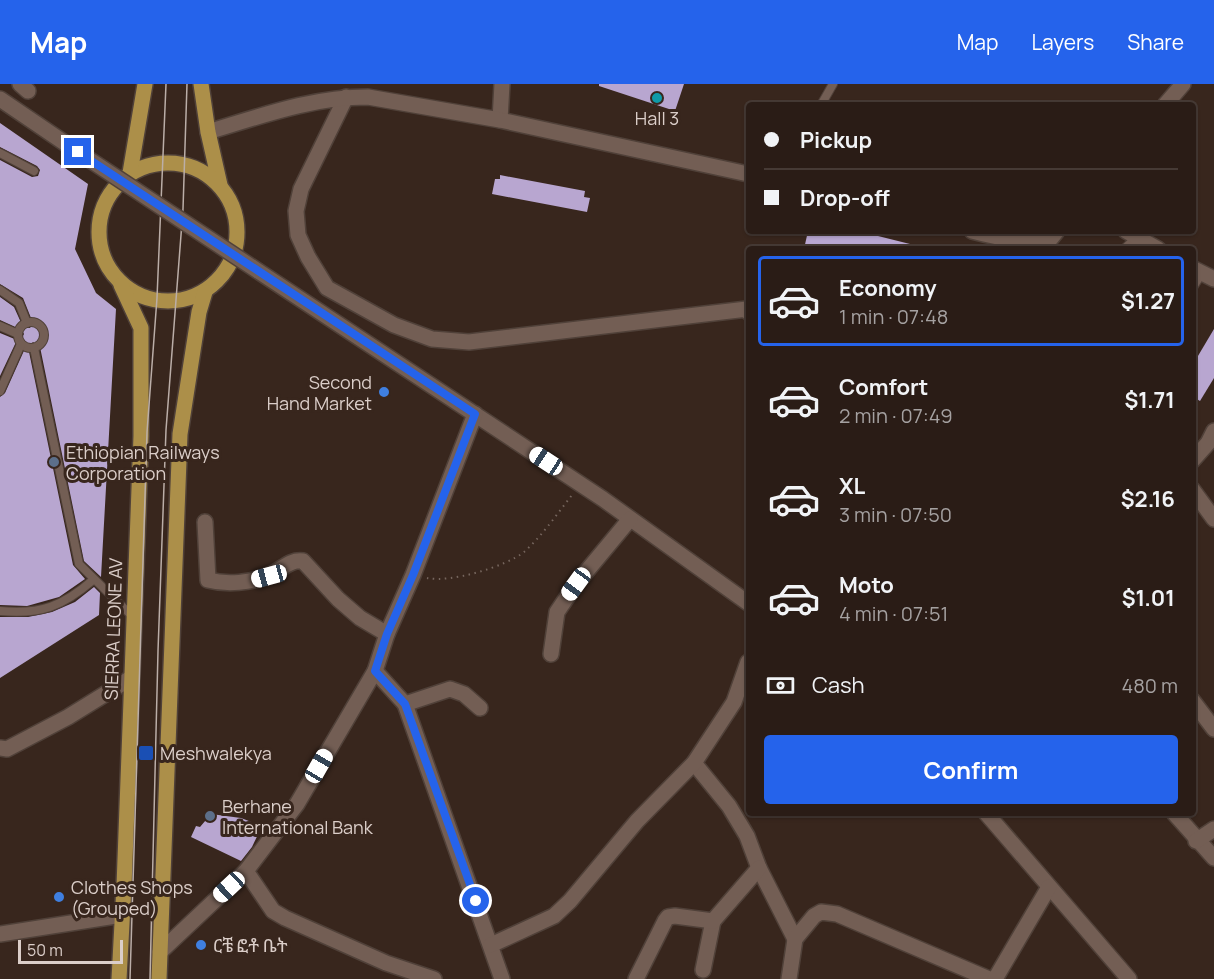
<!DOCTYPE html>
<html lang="en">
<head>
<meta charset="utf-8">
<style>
	body { margin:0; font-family:Manrope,"Noto Sans Ethiopic",sans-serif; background:#32251f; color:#f1f3f6; height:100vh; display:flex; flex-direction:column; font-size:22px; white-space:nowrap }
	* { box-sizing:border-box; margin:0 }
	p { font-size:20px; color:#a5a1a1 }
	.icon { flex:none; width:33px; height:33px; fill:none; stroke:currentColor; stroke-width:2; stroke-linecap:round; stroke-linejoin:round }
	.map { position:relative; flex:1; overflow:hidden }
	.panel { position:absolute; left:746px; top:162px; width:450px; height:570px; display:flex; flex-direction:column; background:#2a1c16; border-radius:6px; box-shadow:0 2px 4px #0004,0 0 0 2px #463a35 }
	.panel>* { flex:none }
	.hud { position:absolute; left:746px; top:18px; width:450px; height:132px; border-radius:6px; box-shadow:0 2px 4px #0004,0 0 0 2px #463a35; display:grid; align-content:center; height:132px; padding:0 18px; background:#2a1c16 }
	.scale { position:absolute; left:18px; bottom:15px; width:105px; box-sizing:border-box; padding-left:6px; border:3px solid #dbcec9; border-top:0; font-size:16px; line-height:21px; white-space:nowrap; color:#dbcec9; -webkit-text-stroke:4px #38261d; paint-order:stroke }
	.end { position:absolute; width:27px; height:27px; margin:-14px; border:8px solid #2563eb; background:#fff; box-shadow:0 0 0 3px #fff }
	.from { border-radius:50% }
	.car { position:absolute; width:18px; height:36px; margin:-18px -9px; border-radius:8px; box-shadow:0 0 4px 2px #0007; background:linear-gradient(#fff 24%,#345 0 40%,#fff 0 76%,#345 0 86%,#fff 0) }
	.hud b { display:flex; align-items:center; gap:21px; height:57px; font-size:22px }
	.hud b+b { border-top:2px solid #463a35 }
	.hud i { width:15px; height:15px; background:#f1f3f6 }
	ul { padding:10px 0 0; list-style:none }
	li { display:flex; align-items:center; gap:18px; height:90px; margin:0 12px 9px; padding:0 6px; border:3px solid transparent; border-radius:6px }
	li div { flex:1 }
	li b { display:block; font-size:22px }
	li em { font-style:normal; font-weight:700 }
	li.selected { border-color:#2563eb }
	li>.icon { width:54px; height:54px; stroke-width:1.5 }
	.pay { display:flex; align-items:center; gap:15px; height:66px; padding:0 18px; font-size:22px }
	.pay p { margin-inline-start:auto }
	.action { display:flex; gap:12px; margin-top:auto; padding:12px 18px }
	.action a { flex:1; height:69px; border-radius:6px; background:#2563eb; color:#fff; font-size:24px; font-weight:700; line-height:69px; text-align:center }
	header { display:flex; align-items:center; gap:36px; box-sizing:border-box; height:84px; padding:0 30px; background:#2563eb; color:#fff }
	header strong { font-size:28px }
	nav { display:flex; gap:33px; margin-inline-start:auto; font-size:21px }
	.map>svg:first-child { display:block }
</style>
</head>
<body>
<header>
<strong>Map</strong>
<nav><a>Map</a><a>Layers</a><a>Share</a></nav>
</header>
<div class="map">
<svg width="1214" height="895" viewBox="0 0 1214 895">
	<rect width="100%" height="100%" fill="#38261d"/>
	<!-- building -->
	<g fill="#b8a6d0">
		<path d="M599,0H684L675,27L599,2Z"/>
		<path d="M0,39L88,100L75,165L96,209L116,225L101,493L84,477L40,263L33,258L28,263L73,481L85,495L59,513L27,522L0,521V313L5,309L27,260L22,254L24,250L22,246L0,236V213L14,223L23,243L30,244L33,239L23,214L0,200V76L32,93L38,92L40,86L37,82L0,63Z"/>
		<path d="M500,91L585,107L584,113L590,114L587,128L492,110L495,95H500Z"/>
		<path d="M808,147H858L914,161V165H804Z"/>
		<path d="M1214,245V294L1200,317L1192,312V282Z"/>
		<path d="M0,249L17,256L0,292Z"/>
		<path d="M94,503L100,509L99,531L0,594V533H28L52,528L75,518Z"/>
		<path d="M211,730L241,734L262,742L252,763L241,777L191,753L196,742L200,743Z"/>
	</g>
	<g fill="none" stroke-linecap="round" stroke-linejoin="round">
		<!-- service casing -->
		<g stroke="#504139" stroke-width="10">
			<g id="service">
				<path d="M821,21L833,0"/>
				<path d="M0,69L34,87"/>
				<path d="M1124,165L1137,153"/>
				<path d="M1192,205L1202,189"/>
				<path d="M0,206L19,219L27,239"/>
				<circle cx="31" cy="251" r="13"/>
				<path d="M0,242L18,250"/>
				<path d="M34,264L79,480L133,533"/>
				<path d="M0,307L21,260"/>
				<path d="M0,527C41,531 63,522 93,496"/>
			</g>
		</g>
		<!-- minor casing -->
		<g stroke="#504139" stroke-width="18">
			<g id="minor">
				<path d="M20,0L28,7"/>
				<path d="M346,13L301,105L296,127L298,151L308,173L327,204L394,241L432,255L469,258L747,225L748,228"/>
				<path d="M0,15L78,68"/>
				<path d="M500,36L502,0"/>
				<path d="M1126,147L1158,165"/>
				<path d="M1192,184L1214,195"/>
				<path d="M258,187L603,415L748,519"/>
				<path d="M1192,377L1208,359L1214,347"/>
				<path d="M1192,405L1214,435"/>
				<path d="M205,438L208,496C227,501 251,499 269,491C281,487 289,475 303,477L338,515L360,534L387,550"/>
				<path d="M551,570L557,528L576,500L630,435"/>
				<path d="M375,587L405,620L502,895"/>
				<path d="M1192,616L1214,645"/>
				<path d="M405,620L450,605L464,610L480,624"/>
				<path d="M0,664L7,665L68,633L131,594"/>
				<path d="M694,679L729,722L747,752L759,784L795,855"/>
				<path d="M986,729L1129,895"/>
				<path d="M1174,729L1214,774"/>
				<path d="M1196,757L1214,745"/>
				<path d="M246,787L273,827L285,834L386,879L434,895"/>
				<path d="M491,861L554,832L570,817L637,737L694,679L734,618L748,578"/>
				<path d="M160,868L246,787L297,720L375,587L387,550L413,491L475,330"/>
				<path d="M703,886L713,837"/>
				<path d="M636,895L665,837L668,833L675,832L713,837L759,784"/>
				<path d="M789,895L795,855L814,832L821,828L837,830L989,895"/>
				<path d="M995,895L1049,803"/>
			</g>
		</g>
		<!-- tertiary casing -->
		<g stroke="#504139" stroke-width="18">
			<g id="tertiary">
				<path d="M1165,21L1183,0"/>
				<path d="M208,48C261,32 312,13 368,13L500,36L748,90"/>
				<path d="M972,147C998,154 1021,158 1048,158L1057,147"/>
				<path d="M0,850L122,831"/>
			</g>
		</g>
		<!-- primary casing -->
		<g stroke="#504139" stroke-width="18">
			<g id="primary">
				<path d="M201,0L208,48L220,101"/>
				<circle cx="168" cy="148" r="69"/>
				<path d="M130,89L145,0"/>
				<path d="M119,895L124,802L141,352V244L121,201"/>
				<path d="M159,895L180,350L199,228L205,208"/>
			</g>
		</g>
		<!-- path -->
		<path stroke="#76665e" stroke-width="2" stroke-dasharray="1.5 4.5" stroke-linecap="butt" d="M427,494C450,499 505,483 524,468C542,452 557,430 572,411"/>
		<!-- service -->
		<use href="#service" stroke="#735e54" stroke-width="8"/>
		<!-- minor -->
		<use href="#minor" stroke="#735e54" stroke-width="15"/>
		<!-- tertiary -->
		<use href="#tertiary" stroke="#735e54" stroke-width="15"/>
		<!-- primary -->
		<use href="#primary" stroke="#ac8f49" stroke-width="15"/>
		<!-- tram -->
		<g stroke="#bbaea8" stroke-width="1.5">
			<path d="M130,895L147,348L157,214L166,0"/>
			<path d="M150,895L158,567L166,346L183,125L187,0"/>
		</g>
		<!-- minor-bridge casing -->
		<g stroke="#504139" stroke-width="18" stroke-linecap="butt">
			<path id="minor-bridge" d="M78,68L258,187"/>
		</g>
		<!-- minor-bridge -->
		<use href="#minor-bridge" stroke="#735e54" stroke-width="15"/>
	</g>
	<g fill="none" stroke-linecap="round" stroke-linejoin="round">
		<!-- route -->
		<path stroke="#2563eb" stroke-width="8" d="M78,68L475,330L413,491L387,550L375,587L405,620L476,817"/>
	</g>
	<!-- markers -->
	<circle fill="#0f9aa8" stroke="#38261d" stroke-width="2" cx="657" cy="14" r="6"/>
	<g fill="#3f7fe0" stroke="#38261d" stroke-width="2">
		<circle cx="384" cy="308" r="6"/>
		<circle cx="59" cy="813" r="6"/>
		<circle cx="201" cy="861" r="6"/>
	</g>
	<g fill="#5c6f8a" stroke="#38261d" stroke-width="2">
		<circle cx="54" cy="378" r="6"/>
		<circle cx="210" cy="732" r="6"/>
	</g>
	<rect fill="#1a4fb4" stroke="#38261d" stroke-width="2" x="138" y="661" width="16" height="16" rx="3"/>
	<g text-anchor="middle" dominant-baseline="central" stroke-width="6" stroke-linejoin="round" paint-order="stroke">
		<!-- poi labels -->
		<g font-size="18" fill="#dbcec9" stroke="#38261d" text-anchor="start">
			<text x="657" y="34" text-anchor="middle">Hall 3</text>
			<text x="372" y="298" text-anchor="end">Second<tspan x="372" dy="21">Hand Market</tspan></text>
			<text x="66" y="368">Ethiopian Railways<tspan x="66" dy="21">Corporation</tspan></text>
			<text x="160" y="669">Meshwalekya</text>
			<text x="222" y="722">Berhane<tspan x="222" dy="21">International Bank</tspan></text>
			<text x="71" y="803">Clothes Shops<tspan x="71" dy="21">(Grouped)</tspan></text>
			<text x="213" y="861">ርቼ ፎቶ ቤት</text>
		</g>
		<!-- street labels -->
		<g font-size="18" fill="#dbcec9" stroke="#38261d">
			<text transform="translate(113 545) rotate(-88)">SIERRA LEONE AV</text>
		</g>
	</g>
</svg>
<div class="scale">50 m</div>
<i class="end from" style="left:476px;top:817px"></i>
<i class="end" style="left:78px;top:68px"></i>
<i class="car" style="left:546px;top:377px;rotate:303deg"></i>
<i class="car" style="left:269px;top:492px;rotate:255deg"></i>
<i class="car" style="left:576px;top:500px;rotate:216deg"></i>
<i class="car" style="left:319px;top:682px;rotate:30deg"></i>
<i class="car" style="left:229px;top:803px;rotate:227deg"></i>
<div class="hud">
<b><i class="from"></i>Pickup</b>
<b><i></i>Drop-off</b>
</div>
<section class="panel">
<ul>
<li class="selected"><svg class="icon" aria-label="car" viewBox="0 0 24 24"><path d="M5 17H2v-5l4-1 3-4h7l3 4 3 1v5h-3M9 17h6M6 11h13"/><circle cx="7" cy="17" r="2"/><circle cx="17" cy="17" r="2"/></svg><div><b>Economy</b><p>1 min · 07:48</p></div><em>$1.27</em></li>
<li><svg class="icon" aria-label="car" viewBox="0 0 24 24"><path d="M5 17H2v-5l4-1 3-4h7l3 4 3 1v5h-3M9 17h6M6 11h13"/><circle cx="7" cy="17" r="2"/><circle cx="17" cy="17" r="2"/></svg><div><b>Comfort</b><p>2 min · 07:49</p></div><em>$1.71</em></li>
<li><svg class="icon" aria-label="car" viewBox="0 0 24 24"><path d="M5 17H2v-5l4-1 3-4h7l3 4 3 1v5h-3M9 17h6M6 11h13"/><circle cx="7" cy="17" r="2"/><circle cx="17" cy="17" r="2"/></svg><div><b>XL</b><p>3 min · 07:50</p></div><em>$2.16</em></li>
<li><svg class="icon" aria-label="car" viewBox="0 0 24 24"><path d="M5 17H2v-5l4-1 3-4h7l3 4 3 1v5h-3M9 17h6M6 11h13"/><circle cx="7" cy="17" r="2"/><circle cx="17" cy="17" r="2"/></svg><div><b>Moto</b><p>4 min · 07:51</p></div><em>$1.01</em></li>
</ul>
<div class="pay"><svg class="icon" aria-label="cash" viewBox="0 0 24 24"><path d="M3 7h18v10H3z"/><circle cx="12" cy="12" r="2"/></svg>Cash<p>480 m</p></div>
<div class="action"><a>Confirm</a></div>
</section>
</div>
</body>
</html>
